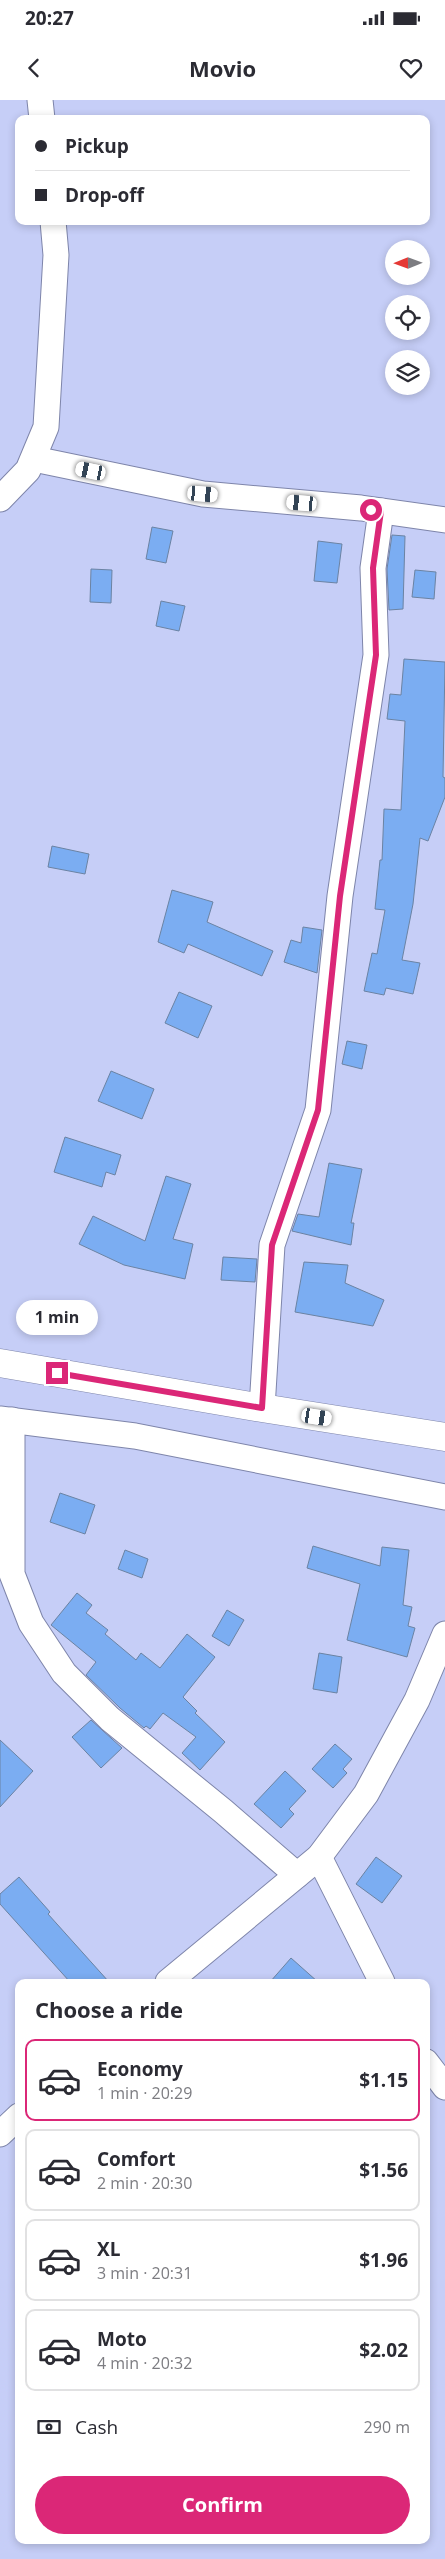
<!DOCTYPE html>
<html lang="en">
<head>
<meta charset="utf-8">
<style>
	body { margin:0; font-family:"Open Sans",sans-serif; background:#f7f7f7; color:#2b2b33; height:100vh; display:flex; flex-direction:column; font-size:19px; white-space:nowrap }
	* { box-sizing:border-box; margin:0 }
	p { font-size:16px; color:#7c7c81 }
	.icon { flex:none; width:28px; height:28px; fill:none; stroke:currentColor; stroke-width:2; stroke-linecap:round; stroke-linejoin:round }
	.map { position:relative; flex:1; overflow:hidden }
	.sheet { position:absolute; left:15px; top:1879px; width:415px; height:565px; display:flex; flex-direction:column; background:#fff; border-radius:10px; box-shadow:0 2px 8px #0003 }
	.sheet>* { flex:none }
	.guide { position:absolute; left:15px; top:15px; width:415px; height:110px; border-radius:10px; box-shadow:0 2px 8px #0003; display:grid; align-content:center; height:110px; padding:0 20px; background:#fff }
	.needle { width:32px; rotate:269deg }
	.tools { position:absolute; left:385px; top:140px; display:grid; gap:10px }
	.tools a { display:grid; place-items:center; width:45px; height:45px; border-radius:50%; background:#fff; box-shadow:0 2px 8px #0003; font-size:25px }
	.end { position:absolute; width:22px; height:22px; margin:-11px; border:6px solid #db2777; background:#fff; box-shadow:0 0 0 2px #fff }
	.from { border-radius:50% }
	.bubble { position:absolute; height:35px; border-radius:18px; background:#fff; box-shadow:0 2px 8px #0003; font-size:16px; font-weight:700; line-height:35px; text-align:center }
	.car { position:absolute; width:15px; height:30px; margin:-15px -8px; border-radius:6px; box-shadow:0 0 4px 1px #0007; background:linear-gradient(#fff 24%,#345 0 40%,#fff 0 76%,#345 0 86%,#fff 0) }
	.guide b { display:flex; align-items:center; gap:18px; height:48px; font-size:19px }
	.guide b+b { border-top:1px solid #e1e1e2 }
	.guide i { width:12px; height:12px; background:#2b2b33 }
	ul { padding:0; list-style:none }
	li { display:flex; align-items:center; gap:15px; height:82px; margin:0 10px 8px; padding:0 10px; border:2px solid #e1e1e2; border-radius:10px }
	li div { flex:1 }
	li b { display:block; font-size:19px }
	li em { font-style:normal; font-weight:700 }
	li.on { border-color:#db2777 }
	li>.icon { width:45px; height:45px; stroke-width:1.5 }
	h2 { padding:0 20px; font-size:22px; line-height:60px }
	.pay { display:flex; align-items:center; gap:12px; height:55px; padding:0 20px; font-size:19px }
	.pay p { margin-inline-start:auto }
	.primary-button { display:flex; gap:10px; margin-top:auto; padding:10px 20px }
	.primary-button a { flex:1; height:58px; border-radius:30px; background:#db2777; color:#fff; font-size:20px; font-weight:700; line-height:58px; text-align:center }
	.status { display:flex; justify-content:space-between; align-items:center; height:35px; padding:0 25px; background:#fff; direction:ltr }
	.status svg { height:14px; fill:currentColor }
	header { display:flex; justify-content:space-between; align-items:center; height:65px; padding:0 20px; background:#fff; font-size:22px; font-weight:700 }
	.map>svg:first-child { display:block }
</style>
</head>
<body>
<div class="status"><b>20:27</b><svg viewBox="0 0 49 12"><path d="M0 12V9h3v3zM5 12V6h3v6zM10 12V3h3v9zM15 12V0h3v12zM26 1h20v11H26zM47 4h2v5h-2z"/></svg></div>
<header><svg class="icon" aria-label="back" viewBox="0 0 24 24"><path d="M15 5l-7 7 7 7"/></svg>Movio<svg class="icon" aria-label="heart" viewBox="0 0 24 24"><path d="M12 20l-8-8c-3-5 5-10 8-4 3-6 11-1 8 4z"/></svg></header>
<div class="map">
<svg width="445" height="2459" viewBox="0 0 445 2459">
	<rect width="100%" height="100%" fill="#c6cef7"/>
	<!-- building -->
	<g fill="#7badf2" stroke="#6b83a3">
		<path d="M152,427L173,431L166,463L146,459Z"/>
		<path d="M392,435L405,436L403,509L389,510L387,469Z"/>
		<path d="M318,441L342,444L337,483L314,481Z"/>
		<path d="M91,469L112,470L111,503L90,502Z"/>
		<path d="M415,470L436,472L434,499L412,497Z"/>
		<path d="M161,501L185,506L179,531L156,526Z"/>
		<path d="M404,559L445,562L443,677L445,678V697L428,741L420,738L413,804L402,860L420,863L413,894L386,888L384,895L364,891L372,853L377,854L385,810L375,809L380,760H382L384,709L401,710L405,621L387,619L390,594L401,595Z"/>
		<path d="M52,746L89,754L85,774L48,767Z"/>
		<path d="M172,790L213,802L207,822L273,851L262,876L188,844L184,853L158,842Z"/>
		<path d="M303,827L322,830L317,873L284,862L291,840L301,843Z"/>
		<path d="M179,892L212,906L198,938L165,923Z"/>
		<path d="M347,941L367,945L362,969L342,964Z"/>
		<path d="M111,971L154,989L142,1019L98,1001Z"/>
		<path d="M65,1037L121,1055L115,1075L106,1072L102,1087L54,1072Z"/>
		<path d="M329,1063L362,1069L351,1123H354L351,1145L292,1131L298,1114L319,1117Z"/>
		<path d="M166,1076L191,1084L173,1139L193,1144L185,1179L124,1165L79,1144L93,1116L145,1141Z"/>
		<path d="M223,1157L257,1159L255,1182L221,1180Z"/>
		<path d="M304,1162L348,1165L345,1183L384,1200L373,1226L295,1212Z"/>
		<path d="M60,1393L95,1405L85,1434L50,1422Z"/>
		<path d="M313,1446L380,1466L382,1447L409,1450L403,1505L412,1507L408,1526L415,1528L407,1557L347,1540L360,1484L307,1468Z"/>
		<path d="M125,1450L148,1459L142,1478L118,1469Z"/>
		<path d="M77,1493L92,1505L86,1513L108,1530L105,1534L136,1560L141,1553L160,1568L187,1534L215,1557L183,1597L197,1611L195,1613L225,1642L200,1670L182,1653L196,1637L163,1613L150,1629L146,1626L144,1628L120,1608L86,1575L96,1562L51,1525Z"/>
		<path d="M227,1510L244,1520L229,1546L212,1536Z"/>
		<path d="M319,1553L342,1557L337,1593L313,1589Z"/>
		<path d="M91,1620L122,1648L101,1668L72,1637Z"/>
		<path d="M0,1640L33,1671L0,1707Z"/>
		<path d="M335,1644L352,1659L343,1669L347,1673L333,1688L312,1669Z"/>
		<path d="M285,1671L306,1691L289,1709L294,1714L281,1728L254,1704Z"/>
		<path d="M376,1757L402,1776L382,1803L356,1784Z"/>
		<path d="M19,1777L50,1812L48,1814L109,1882H70L0,1804V1794Z"/>
		<path d="M291,1858L318,1882H270Z"/>
	</g>
	<g fill="none" stroke-linecap="round" stroke-linejoin="round">
		<!-- minor casing -->
		<g stroke="#7e85aa" stroke-width="27">
			<g id="minor">
				<path d="M40,0L42,19"/>
				<path d="M34,359L203,394L361,408L445,420"/>
				<path d="M0,399L28,370L46,327L56,155L53,121"/>
				<path d="M262,1308L272,1145L318,1010L340,796L376,555L373,468L381,411"/>
				<path d="M0,1319L135,1336L445,1397"/>
				<path d="M12,1320V1474L31,1523L64,1573L110,1619L223,1711L297,1775"/>
				<path d="M319,1757L382,1882"/>
				<path d="M168,1882L319,1757L366,1694L417,1600L445,1534"/>
				<path d="M426,1962L445,1987"/>
				<path d="M0,2034L19,2016"/>
			</g>
		</g>
		<!-- highway casing -->
		<g stroke="#7e85aa" stroke-width="29">
			<path id="highway" d="M0,1263L262,1308L445,1337"/>
		</g>
		<!-- minor -->
		<use href="#minor" stroke="#fff" stroke-width="25"/>
		<!-- highway -->
		<use href="#highway" stroke="#fff" stroke-width="28"/>
	</g>
	<g fill="none" stroke-linecap="round" stroke-linejoin="round">
		<!-- route -->
		<path stroke="#db2777" stroke-width="6" d="M57,1273L262,1308L272,1145L318,1010L340,796L376,555L373,468L381,411L371,410"/>
	</g>
</svg>
<div class="tools">
<a><svg class="needle" viewBox="-14 -14 28 28"><path d="M0-13l5 13h-10z" fill="#e53935"/><path d="M0 13l5-13h-10z" fill="#7c7c81"/></svg></a>
<a><svg class="icon" aria-label="locate" viewBox="0 0 24 24"><circle cx="12" cy="12" r="6"/><path d="M12 2v4M12 18v4M2 12h4M18 12h4"/></svg></a>
<a><svg class="icon" aria-label="layers" viewBox="0 0 24 24"><path d="M12 4l9 5-9 5-9-5zM3 14l9 5 9-5"/></svg></a>
</div>
<i class="end from" style="left:371px;top:410px"></i>
<i class="end" style="left:57px;top:1273px"></i>
<div class="bubble" style="left:16px;top:1200px;width:82px">1 min</div>
<i class="car" style="left:91px;top:371px;rotate:282deg"></i>
<i class="car" style="left:203px;top:394px;rotate:95deg"></i>
<i class="car" style="left:302px;top:403px;rotate:275deg"></i>
<i class="car" style="left:317px;top:1317px;rotate:99deg"></i>
<div class="guide">
<b><i class="from"></i>Pickup</b>
<b><i></i>Drop-off</b>
</div>
<section class="sheet">
<h2>Choose a ride</h2>
<ul>
<li class="on"><svg class="icon" aria-label="car" viewBox="0 0 24 24"><path d="M5 17H2v-5l4-1 3-4h7l3 4 3 1v5h-3M9 17h6M6 11h13"/><circle cx="7" cy="17" r="2"/><circle cx="17" cy="17" r="2"/></svg><div><b>Economy</b><p>1 min · 20:29</p></div><em>$1.15</em></li>
<li><svg class="icon" aria-label="car" viewBox="0 0 24 24"><path d="M5 17H2v-5l4-1 3-4h7l3 4 3 1v5h-3M9 17h6M6 11h13"/><circle cx="7" cy="17" r="2"/><circle cx="17" cy="17" r="2"/></svg><div><b>Comfort</b><p>2 min · 20:30</p></div><em>$1.56</em></li>
<li><svg class="icon" aria-label="car" viewBox="0 0 24 24"><path d="M5 17H2v-5l4-1 3-4h7l3 4 3 1v5h-3M9 17h6M6 11h13"/><circle cx="7" cy="17" r="2"/><circle cx="17" cy="17" r="2"/></svg><div><b>XL</b><p>3 min · 20:31</p></div><em>$1.96</em></li>
<li><svg class="icon" aria-label="car" viewBox="0 0 24 24"><path d="M5 17H2v-5l4-1 3-4h7l3 4 3 1v5h-3M9 17h6M6 11h13"/><circle cx="7" cy="17" r="2"/><circle cx="17" cy="17" r="2"/></svg><div><b>Moto</b><p>4 min · 20:32</p></div><em>$2.02</em></li>
</ul>
<div class="pay"><svg class="icon" aria-label="cash" viewBox="0 0 24 24"><path d="M3 7h18v10H3z"/><circle cx="12" cy="12" r="2"/></svg>Cash<p>290 m</p></div>
<div class="primary-button"><a>Confirm</a></div>
</section>
</div>
</body>
</html>
